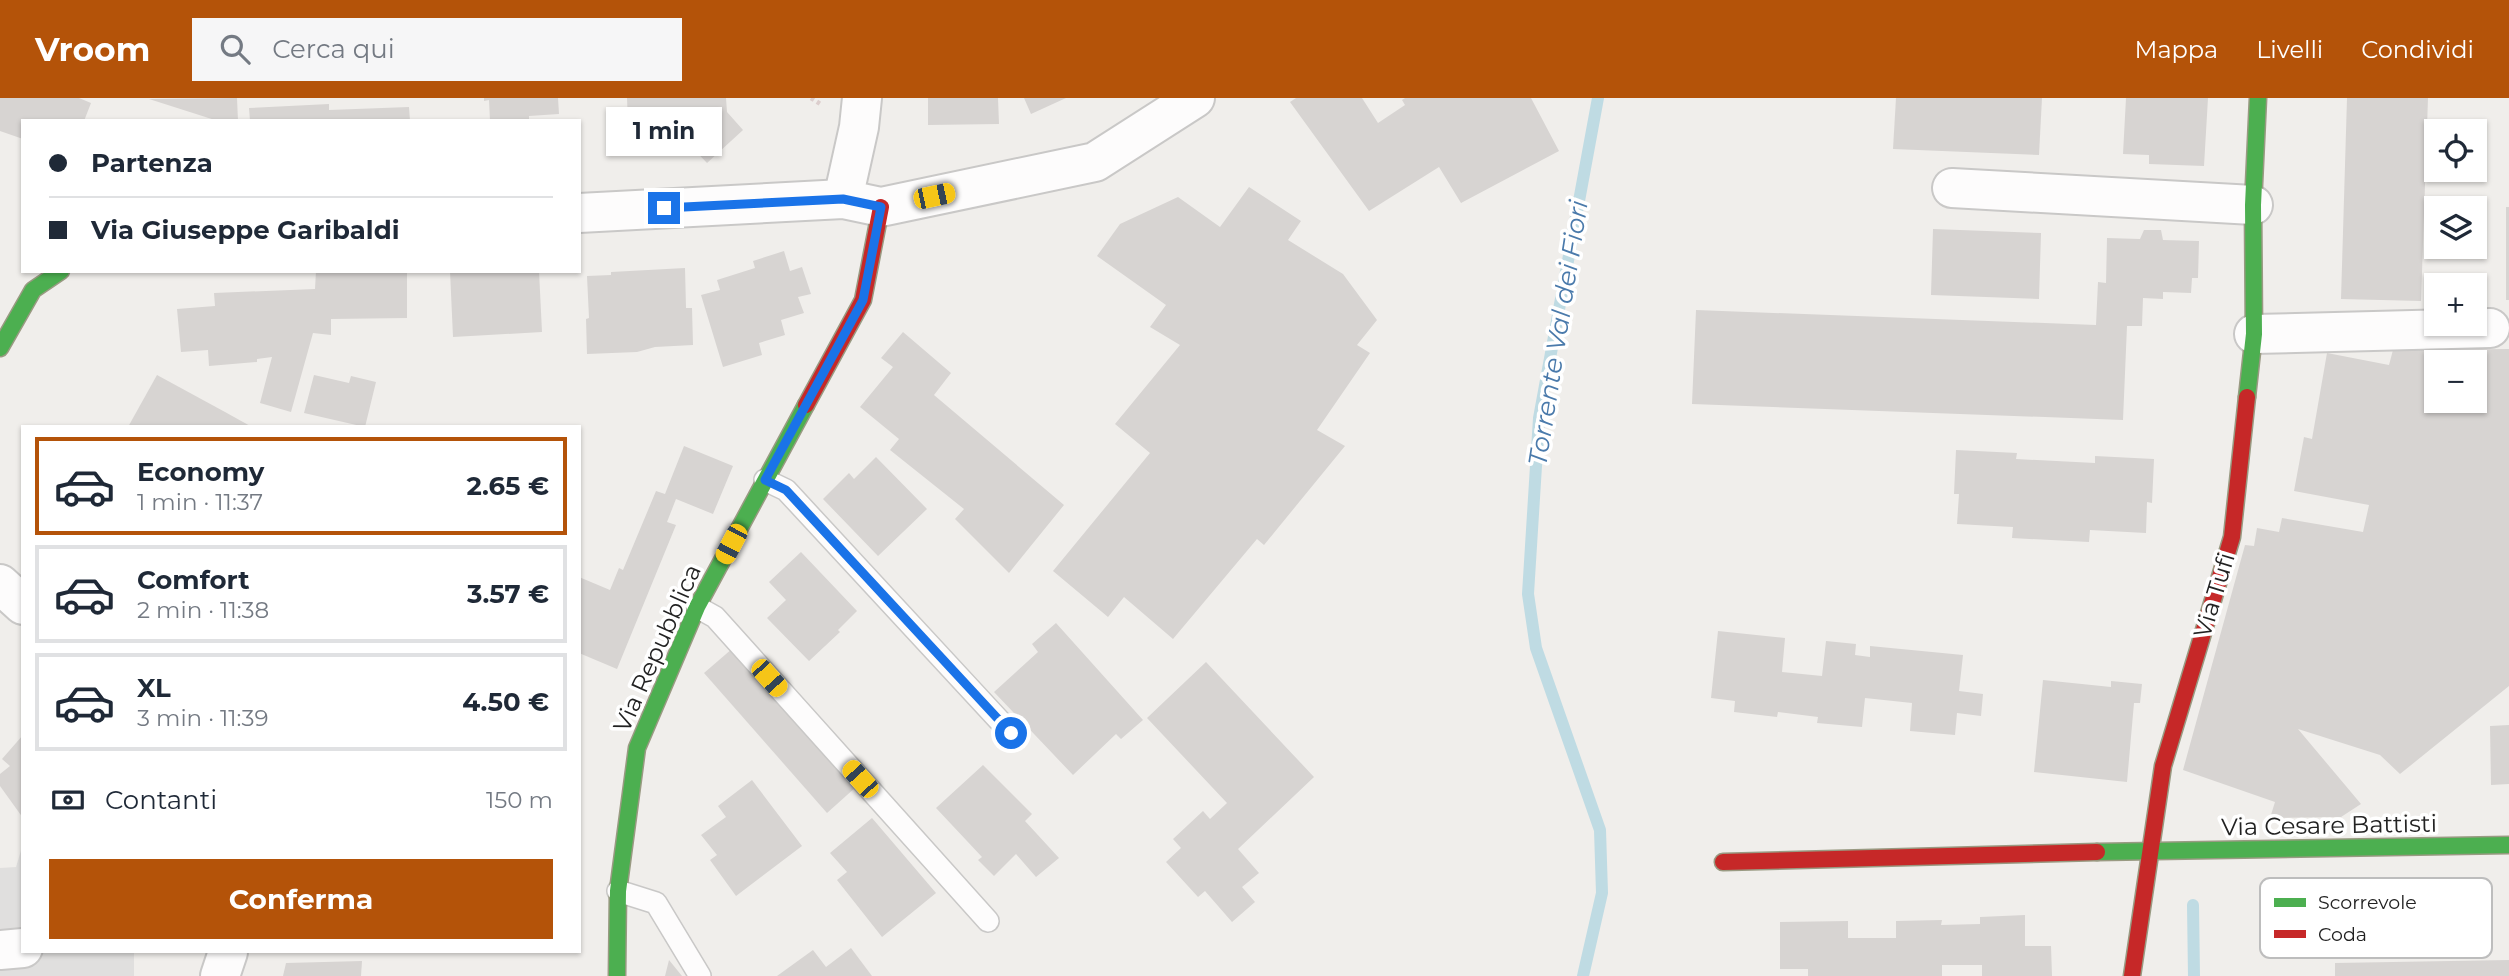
<!DOCTYPE html>
<html lang="it">
<head>
<meta charset="utf-8">
<style>
	body { margin:0; font-family:Montserrat,sans-serif; background:#f6f6f7; color:#1f2937; height:100vh; display:flex; flex-direction:column; font-size:26px; white-space:nowrap }
	* { box-sizing:border-box; margin:0 }
	p { font-size:23px; color:#747a83 }
	.icon { flex:none; width:38px; height:38px; fill:none; stroke:currentColor; stroke-width:2; stroke-linecap:round; stroke-linejoin:round }
	.map { position:relative; flex:1; overflow:hidden }
	.side { position:absolute; left:21px; top:327px; width:560px; height:528px; display:flex; flex-direction:column; background:#fff; border-radius:0px; box-shadow:0 2px 5px #0004 }
	.side>* { flex:none }
	.guide { position:absolute; left:21px; top:21px; width:560px; height:154px; border-radius:0px; box-shadow:0 2px 5px #0004; display:grid; align-content:center; height:154px; padding:0 28px; background:#fff }
	.fabs { position:absolute; left:2424px; top:21px; display:grid; gap:14px }
	.fabs a { display:grid; place-items:center; width:63px; height:63px; border-radius:0px; background:#fff; box-shadow:0 2px 5px #0004; font-size:35px }
	.end { position:absolute; width:32px; height:32px; margin:-16px; border:9px solid #1a73e8; background:#fff; box-shadow:0 0 0 4px #fff }
	.from { border-radius:50% }
	.bubble { position:absolute; height:49px; border-radius:0px; background:#fff; box-shadow:0 2px 5px #0004; font-size:23px; font-weight:700; line-height:49px; text-align:center }
	.car { position:absolute; width:21px; height:42px; margin:-21px -10px; border-radius:9px; box-shadow:0 0 5px 2px #0007; background:linear-gradient(#f5c518 24%,#345 0 40%,#f5c518 0 76%,#345 0 86%,#f5c518 0) }
	.guide b { display:flex; align-items:center; gap:24px; height:66px; font-size:26px }
	.guide b+b { border-top:2px solid #e0e1e3 }
	.guide i { width:18px; height:18px; background:#1f2937 }
	ul { padding:12px 0 0; list-style:none }
	li { display:flex; align-items:center; gap:21px; height:98px; margin:0 14px 10px; padding:0 14px; border:4px solid #e0e1e3; border-radius:0px }
	li div { flex:1 }
	li b { display:block; font-size:26px }
	li em { font-style:normal; font-weight:700 }
	li.selected { border-color:#b45309 }
	li>.icon { width:63px; height:63px; stroke-width:1.5 }
	.pay { display:flex; align-items:center; gap:18px; height:77px; padding:0 28px; font-size:26px }
	.pay p { margin-inline-start:auto }
	.action { display:flex; gap:14px; margin-top:auto; padding:14px 28px }
	.action a { flex:1; height:80px; border-radius:0px; background:#b45309; color:#fff; font-size:28px; font-weight:700; line-height:80px; text-align:center }
	header { display:flex; align-items:center; gap:42px; box-sizing:border-box; height:98px; padding:0 35px; background:#b45309; color:#fff }
	header strong { font-size:33px }
	nav { display:flex; gap:38px; margin-inline-start:auto; font-size:24px }
	.search { width:490px; height:63px; background:#f6f6f7; display:flex; align-items:center; gap:18px; box-sizing:border-box; padding:0 24px; border-radius:0px; color:#747a83; font-size:26px }
	.map>svg:first-child { display:block }
</style>
</head>
<body>
<header>
<strong>Vroom</strong>
<div class="search"><svg class="icon" aria-label="search" viewBox="0 0 24 24"><circle cx="10" cy="10" r="6"/><path d="M15 15l6 6"/></svg>Cerca qui</div>
<nav><a>Mappa</a><a>Livelli</a><a>Condividi</a></nav>
</header>
<div class="map">
<svg width="2509" height="878" viewBox="0 0 2509 878">
	<rect width="100%" height="100%" fill="#f0eeeb"/>
	<!-- parking -->
	<path fill="#e0dfde" d="M23,746V854H134V878H0V770L16,769Z"/>
	<g fill="none" stroke-linecap="round" stroke-linejoin="round">
		<!-- stream -->
		<g stroke="#bfdbe3" stroke-width="12">
			<path d="M2193,807L2194,878"/>
			<path d="M1583,878L1602,795L1600,732L1536,550L1528,496L1539,320L1598,0"/>
		</g>
	</g>
	<!-- building -->
	<g fill="#d7d4d2" fill-rule="evenodd">
		<path d="M0,0H79L91,5L84,23H23V41L0,33Z"/>
		<path d="M237,0L238,23H218L149,1Z"/>
		<path d="M484,0H558L559,16L529,18V23H490L489,2L484,3Z"/>
		<path d="M627,0H726L727,14L743,32L707,65L688,45L629,48Z"/>
		<path d="M928,0H998L999,26L928,27Z"/>
		<path d="M1024,0H1066L1031,16Z"/>
		<path d="M1296,0H1362L1378,25L1405,7L1402,2L1405,0H1531L1559,53L1461,105L1439,69L1369,113L1290,4Z"/>
		<path d="M1896,0H2042L2039,57L1893,51Z"/>
		<path d="M2126,0H2208L2204,68L2149,66V57L2123,56Z"/>
		<path d="M2347,0H2428L2421,203L2341,201Z"/>
		<path d="M329,6V12L409,9L410,23H250L249,10Z"/>
		<path d="M1249,89L1301,123L1288,142L1343,176L1377,222L1357,247L1370,255L1317,332L1345,348L1264,447L1257,441L1173,541L1124,499L1108,519L1053,473L1150,355L1115,326L1180,247L1150,229L1166,207L1097,158L1120,126L1178,99L1220,129Z"/>
		<rect x="2506" y="109" width="3" height="93"/>
		<path d="M1933,131L2041,135L2039,201L1931,197Z"/>
		<path d="M2144,132H2161L2163,142L2199,143L2198,180H2192L2191,195L2163,194V201L2143,200L2142,228H2127L2123,322L1692,306L1696,212L2096,227L2098,184L2106,185L2107,140L2140,141Z"/>
		<path d="M784,153L790,173L802,169L811,196L798,199L804,215L781,222L785,237L759,245L762,257L723,269L701,197L720,192L717,182L755,170L753,163Z"/>
		<path d="M685,170L686,210H692L693,247L655,249L637,254L587,256L586,221L589,220L587,178L611,177V174Z"/>
		<path d="M316,173H407V220L331,221V237L313,235L291,314L260,305L272,259L257,261V264L209,268L208,252L181,254L177,211L215,208L214,195L315,191Z"/>
		<path d="M450,173H539L542,234L453,239Z"/>
		<path d="M903,234L951,275L934,297L1064,407L1009,475L955,421L964,411L890,352L899,341L860,309L893,269L881,260Z"/>
		<path d="M2509,251V588L2400,676L2380,657L2298,631L2361,706L2341,719L2270,720L2275,704L2183,672L2245,447L2254,448L2257,430L2279,434L2282,420L2363,434L2369,407L2294,393L2304,339L2312,341L2327,255L2389,267L2393,252ZM2436,264H2474V303H2436Z"/>
		<path d="M157,277L225,314L252,329H128Z"/>
		<path d="M314,277L349,285L351,278L376,284L365,329L304,315Z"/>
		<path d="M684,348L733,368L713,416L676,401L667,424L676,427L617,571L579,555V479L610,492L619,470L623,472L656,393L665,396Z"/>
		<path d="M1956,352L2017,355L2016,361L2095,365V358L2154,361L2152,405L2147,404L2146,435L2090,432L2089,444L2012,440L2013,429L1957,426L1959,396H1954Z"/>
		<path d="M876,359L927,411L878,458L823,401L849,375L854,381Z"/>
		<path d="M801,454L857,513L838,532L840,534L809,563L767,520L786,502L769,484Z"/>
		<path d="M1056,525L1143,622L1121,641L1116,636L1073,677L994,594L1038,554L1032,546Z"/>
		<path d="M1718,533L1785,540L1782,574L1822,578L1826,543L1856,546L1855,557L1870,559V548L1963,557L1959,593L1983,596L1981,618L1957,615L1955,637L1910,633L1912,605L1865,600L1862,629L1817,625L1818,619L1778,614L1777,619L1734,614L1735,603L1711,600Z"/>
		<path d="M733,550L856,689L827,715L704,575Z"/>
		<path d="M1206,564L1314,679L1238,751L1259,775L1242,789L1255,804L1232,824L1205,793L1198,799L1166,764L1181,750L1173,741L1203,713L1210,721L1227,705L1147,620Z"/>
		<path d="M2043,582L2111,589V583L2142,586L2140,605H2134L2127,684L2034,674Z"/>
		<path d="M2509,627V686L2491,687L2490,628Z"/>
		<path d="M23,637V720L0,688V676L10,668L2,661Z"/>
		<path d="M983,667L1032,716L1025,723L1059,760L1036,779L1016,756L994,778L978,762L982,759L936,710Z"/>
		<path d="M752,682L802,748L736,798L710,762L717,757L701,737L726,719L718,708Z"/>
		<path d="M872,720L936,795L882,839L837,782L847,774L830,755Z"/>
		<path d="M2025,817V848H2051L2052,878H1982V867H1942V878H1808V871H1780V824L1848,823V840H1896V823L1942,822L1941,827L1980,826V819Z"/>
		<path d="M851,850L872,878H777L813,852L826,869Z"/>
		<path d="M669,862L682,878H665Z"/>
		<path d="M2509,862V878H2335V865Z"/>
		<path d="M362,863L361,878H283L286,865Z"/>
	</g>
	<g fill="none" stroke-linecap="round" stroke-linejoin="round">
		<!-- lane casing -->
		<g stroke="#c9c8c7" stroke-width="24">
			<g id="lane">
				<path d="M765,382L786,392L1011,635"/>
				<path d="M697,509L715,519L988,823"/>
				<path d="M618,793L656,805L700,878"/>
			</g>
		</g>
		<!-- street casing -->
		<g stroke="#c9c8c7" stroke-width="42">
			<g id="street">
				<path d="M1952,90L2253,107"/>
				<path d="M843,101L859,29L862,0"/>
				<path d="M579,115L843,101L881,109L1095,64L1195,0"/>
				<path d="M2254,236L2490,230"/>
				<path d="M0,486L23,507"/>
				<path d="M0,852L23,850"/>
				<path d="M220,878L228,854"/>
			</g>
		</g>
		<!-- fast casing -->
		<g stroke="#999a82" stroke-width="19">
			<g id="fast">
				<path d="M0,250L33,192L61,173"/>
				<path d="M2247,299L2254,236L2253,107L2258,0"/>
				<path d="M2097,754L2509,747"/>
				<path d="M617,878L618,793L637,650L697,509L806,307"/>
			</g>
		</g>
		<!-- jam casing -->
		<g stroke="#999a82" stroke-width="19">
			<g id="jam">
				<path d="M806,307L863,202L881,109"/>
				<path d="M1723,764L2097,754"/>
				<path d="M2132,878L2163,668L2232,439L2247,299"/>
			</g>
		</g>
		<!-- path -->
		<path stroke="#dccecd" stroke-width="4.5" stroke-dasharray="3.5 3.5" stroke-linecap="butt" d="M811,0L822,7"/>
		<!-- lane -->
		<use href="#lane" stroke="#fdfcfc" stroke-width="21"/>
		<!-- street -->
		<use href="#street" stroke="#fdfcfc" stroke-width="38"/>
		<!-- fast -->
		<use href="#fast" stroke="#4caf50" stroke-width="16"/>
		<!-- jam -->
		<use href="#jam" stroke="#c62828" stroke-width="16"/>
	</g>
	<g fill="none" stroke-linecap="round" stroke-linejoin="round">
		<!-- route -->
		<path stroke="#1a73e8" stroke-width="9" d="M664,110L843,101L881,109L863,202L765,382L786,392L1011,635"/>
	</g>
	<g text-anchor="middle" dominant-baseline="central" stroke-width="7" stroke-linejoin="round" paint-order="stroke">
		<!-- street labels -->
		<g font-size="24" fill="#222" stroke="#fff">
			<text transform="translate(2214 497) rotate(-73)">Via Tufi</text>
			<text transform="translate(657 550) rotate(-66)">Via Repubblica</text>
			<text transform="translate(2329 727) rotate(-1)">Via Cesare Battisti</text>
		</g>
		<!-- water labels -->
		<g font-size="26" font-style="italic" fill="#4a7aab" stroke="#fff">
			<text transform="translate(1558 235) rotate(-81)">Torrente Val dei Fiori</text>
		</g>
	</g>
	<!-- legend -->
	<rect x="2260" y="780" width="232" height="80" rx="10" fill="#fff" stroke="#bdbdbd" stroke-width="2"/>
	<rect x="2274" y="800" width="32" height="9" fill="#4caf50"/>
	<rect x="2274" y="832" width="32" height="8" fill="#c62828"/>
	<g font-size="19" fill="#222">
		<text x="2318" y="811">Scorrevole</text>
		<text x="2318" y="843">Coda</text>
	</g>
</svg>
<div class="fabs">
<a><svg class="icon" aria-label="locate" viewBox="0 0 24 24"><circle cx="12" cy="12" r="6"/><path d="M12 2v4M12 18v4M2 12h4M18 12h4"/></svg></a>
<a><svg class="icon" aria-label="layers" viewBox="0 0 24 24"><path d="M12 4l9 5-9 5-9-5zM3 14l9 5 9-5"/></svg></a>
<a>+</a>
<a>−</a>
</div>
<i class="end from" style="left:1011px;top:635px"></i>
<i class="end" style="left:664px;top:110px"></i>
<div class="bubble" style="left:606px;top:9px;width:116px">1 min</div>
<i class="car" style="left:934px;top:98px;rotate:78deg"></i>
<i class="car" style="left:731px;top:446px;rotate:208deg"></i>
<i class="car" style="left:769px;top:580px;rotate:138deg"></i>
<i class="car" style="left:860px;top:681px;rotate:318deg"></i>
<div class="guide">
<b><i class="from"></i>Partenza</b>
<b><i></i>Via Giuseppe Garibaldi</b>
</div>
<section class="side">
<ul>
<li class="selected"><svg class="icon" aria-label="car" viewBox="0 0 24 24"><path d="M5 17H2v-5l4-1 3-4h7l3 4 3 1v5h-3M9 17h6M6 11h13"/><circle cx="7" cy="17" r="2"/><circle cx="17" cy="17" r="2"/></svg><div><b>Economy</b><p>1 min · 11:37</p></div><em>2.65 €</em></li>
<li><svg class="icon" aria-label="car" viewBox="0 0 24 24"><path d="M5 17H2v-5l4-1 3-4h7l3 4 3 1v5h-3M9 17h6M6 11h13"/><circle cx="7" cy="17" r="2"/><circle cx="17" cy="17" r="2"/></svg><div><b>Comfort</b><p>2 min · 11:38</p></div><em>3.57 €</em></li>
<li><svg class="icon" aria-label="car" viewBox="0 0 24 24"><path d="M5 17H2v-5l4-1 3-4h7l3 4 3 1v5h-3M9 17h6M6 11h13"/><circle cx="7" cy="17" r="2"/><circle cx="17" cy="17" r="2"/></svg><div><b>XL</b><p>3 min · 11:39</p></div><em>4.50 €</em></li>
</ul>
<div class="pay"><svg class="icon" aria-label="cash" viewBox="0 0 24 24"><path d="M3 7h18v10H3z"/><circle cx="12" cy="12" r="2"/></svg>Contanti<p>150 m</p></div>
<div class="action"><a>Conferma</a></div>
</section>
</div>
</body>
</html>
